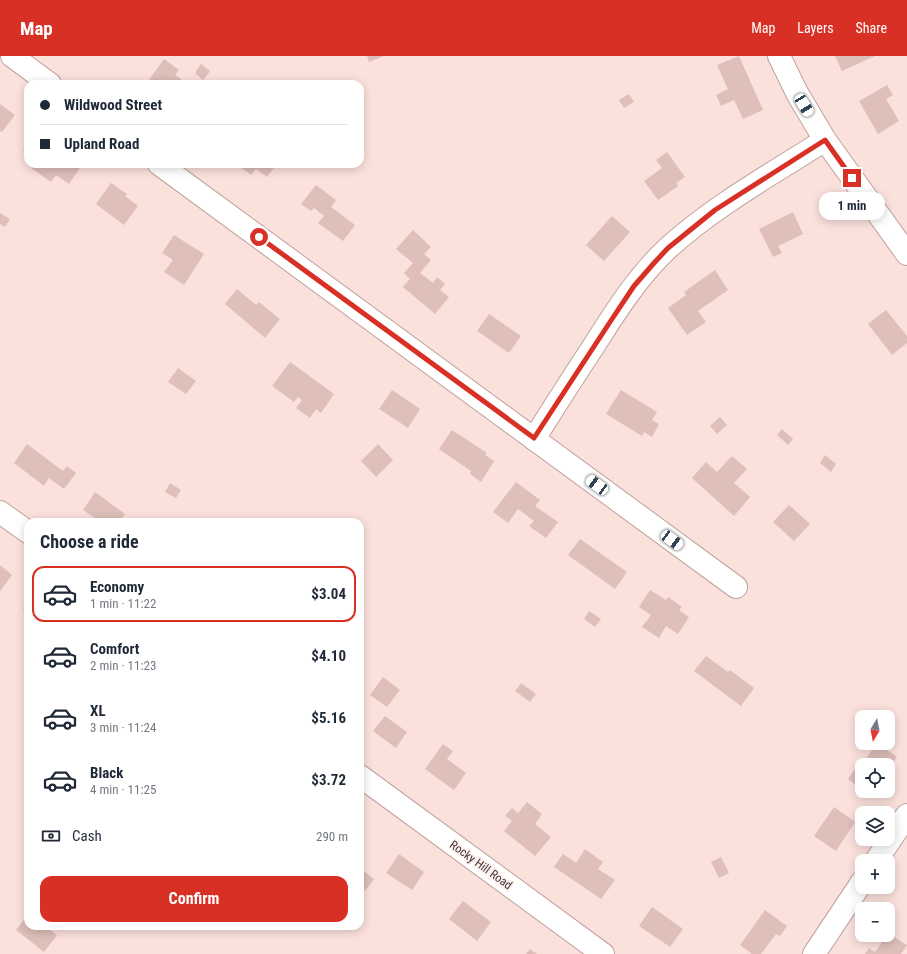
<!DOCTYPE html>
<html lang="en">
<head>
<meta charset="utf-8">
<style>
	body { margin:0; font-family:"Roboto Condensed",sans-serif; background:#f6f6f7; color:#1f2937; height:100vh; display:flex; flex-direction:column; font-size:15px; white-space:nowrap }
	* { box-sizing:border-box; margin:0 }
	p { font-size:13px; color:#747a83 }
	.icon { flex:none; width:22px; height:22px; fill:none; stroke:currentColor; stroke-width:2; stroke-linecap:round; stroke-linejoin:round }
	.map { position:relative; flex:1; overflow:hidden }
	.panel { position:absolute; left:24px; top:462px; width:340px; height:412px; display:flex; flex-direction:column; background:#fff; border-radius:12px; box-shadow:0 2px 10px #0003 }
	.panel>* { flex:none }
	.top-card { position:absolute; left:24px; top:24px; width:340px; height:88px; border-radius:12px; box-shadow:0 2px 10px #0003; display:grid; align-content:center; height:88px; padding:0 16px; background:#fff }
	.needle { width:26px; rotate:190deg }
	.fabs { position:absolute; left:855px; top:654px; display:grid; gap:8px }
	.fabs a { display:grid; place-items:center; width:40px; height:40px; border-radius:8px; background:#fff; box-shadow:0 2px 10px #0003; font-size:20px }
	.end { position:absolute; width:18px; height:18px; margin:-9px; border:5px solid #d93025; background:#fff; box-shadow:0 0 0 2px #fff }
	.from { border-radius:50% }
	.bubble { position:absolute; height:28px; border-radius:12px; background:#fff; box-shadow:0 2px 10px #0003; font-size:13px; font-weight:700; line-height:28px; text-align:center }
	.car { position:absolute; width:12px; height:24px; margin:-12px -6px; border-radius:5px; box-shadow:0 0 3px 1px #0007; background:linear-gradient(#fff 24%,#345 0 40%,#fff 0 76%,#345 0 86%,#fff 0) }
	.top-card b { display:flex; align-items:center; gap:14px; height:38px; font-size:15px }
	.top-card b+b { border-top:1px solid #e0e1e3 }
	.top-card i { width:10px; height:10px; background:#1f2937 }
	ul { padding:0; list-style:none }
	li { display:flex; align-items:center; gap:12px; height:56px; margin:0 8px 6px; padding:0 8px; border:2px solid transparent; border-radius:12px }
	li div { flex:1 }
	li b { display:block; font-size:15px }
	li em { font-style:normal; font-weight:700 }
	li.active { border-color:#d93025 }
	li>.icon { width:36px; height:36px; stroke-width:1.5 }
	h2 { padding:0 16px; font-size:18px; line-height:48px }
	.pay { display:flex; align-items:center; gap:10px; height:44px; padding:0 16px; font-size:15px }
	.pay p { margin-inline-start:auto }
	.action { display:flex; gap:8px; margin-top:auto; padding:8px 16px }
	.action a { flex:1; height:46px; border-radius:12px; background:#d93025; color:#fff; font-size:16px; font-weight:700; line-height:46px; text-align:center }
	header { display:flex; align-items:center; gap:24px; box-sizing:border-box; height:56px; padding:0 20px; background:#d93025; color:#fff }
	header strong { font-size:19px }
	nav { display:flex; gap:22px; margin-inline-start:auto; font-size:14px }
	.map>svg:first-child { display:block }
</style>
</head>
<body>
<header>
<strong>Map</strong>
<nav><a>Map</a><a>Layers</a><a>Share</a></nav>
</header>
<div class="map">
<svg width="907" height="898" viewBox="0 0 907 898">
	<rect width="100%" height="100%" fill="#fbe1dc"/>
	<!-- building -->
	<g fill="#debfba">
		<path d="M367,0H384L369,6Z"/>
		<path d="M739,0L763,54L743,63L734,44L721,50L716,39L728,33L717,9Z"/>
		<path d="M835,0H875L842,15Z"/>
		<path d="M164,3L179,14L175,19L188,28H146Z"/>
		<path d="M201,8L210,15L203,24L195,17Z"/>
		<path d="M887,29L893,39L886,43L899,65L878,78L859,45Z"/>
		<path d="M629,38L634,46L624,52L619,44Z"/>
		<path d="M0,48L15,59L2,76L0,75Z"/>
		<path d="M28,88V98L23,95Z"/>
		<path d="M667,96L685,121L676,127L678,130L658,144L644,125L662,112L656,104Z"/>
		<path d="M34,108H81L82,109L69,128L56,119L51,126L31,112Z"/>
		<path d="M236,108H277L267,121L256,113L251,119Z"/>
		<path d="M111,127L127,138L125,140L138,150L124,169L96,148Z"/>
		<path d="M316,129L336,144L331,151L355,169L343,185L318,167L324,160L314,152L311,155L301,148Z"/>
		<path d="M793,156L803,178L778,190L782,197L773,201L759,173Z"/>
		<path d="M0,157L10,163L5,171L0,168Z"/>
		<path d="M612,160L630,176L604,205L586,189Z"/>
		<path d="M413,174L431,191L424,198L431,204L420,217L433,227L437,221L445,228L440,234L449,241L435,258L403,231L410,223L404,217L413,207L396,193Z"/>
		<path d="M174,179L204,198L184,229L164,216L173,204L162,197Z"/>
		<path d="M715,214L728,234L698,255L706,266L687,279L668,252L686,239L684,236Z"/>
		<path d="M237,233L256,249L259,246L280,263L265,282L225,248Z"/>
		<path d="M886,254L907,280V287L892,299L868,268Z"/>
		<path d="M489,258L521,280L509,297L477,275Z"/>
		<path d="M290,306L334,338L321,357L316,353L310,362L296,352L302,344L298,341L294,346L272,330Z"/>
		<path d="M178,312L196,325L186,338L168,326Z"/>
		<path d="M392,334L420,353L408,372L379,353Z"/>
		<path d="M621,334L657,356L652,364L659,368L652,381L644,376L642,380L606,358Z"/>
		<path d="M720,361L727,369L717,378L710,370Z"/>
		<path d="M782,373L793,383L788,389L777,379Z"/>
		<path d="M452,374L487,397L485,399L494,405L481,426L470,418L471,415L439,393Z"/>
		<path d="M27,388L63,415L67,410L76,417L64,433L49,422L44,430L14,407Z"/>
		<path d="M378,388L393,404L376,421L361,405Z"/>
		<path d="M825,399L836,408L831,416L820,407Z"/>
		<path d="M732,400L747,413L734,427L750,441L734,460L692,422L706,406L717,416Z"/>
		<path d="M516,426L540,444L535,450L558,466L546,482L529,470L534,465L518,453L508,467L493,456Z"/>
		<path d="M170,427L181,434L176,442L165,436Z"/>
		<path d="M95,436L125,458L120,466H99V465L83,454Z"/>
		<path d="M789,449L810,468L794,485L773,466Z"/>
		<path d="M580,483L627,516L615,533L568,499Z"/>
		<path d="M0,509L12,519L0,535Z"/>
		<path d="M650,534L666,544L668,541L682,551L679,554L689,561L678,578L666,570L659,582L642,571L651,559L639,551Z"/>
		<path d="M28,547V557L23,553Z"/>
		<path d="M589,555L601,563L595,571L584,563Z"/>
		<path d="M706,600L728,616L730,614L754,632L741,650L694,615Z"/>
		<path d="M383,621L400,634L387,651L370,639Z"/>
		<path d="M521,627L536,638L530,646L515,635Z"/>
		<path d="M385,660L407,676L396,692L373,675Z"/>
		<path d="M877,687L897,701L888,713V709H862V734L848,723L855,713L858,714Z"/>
		<path d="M443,688L453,695L447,703L466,717L454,734L425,713Z"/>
		<path d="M864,735H873L870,739Z"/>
		<path d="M527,746L542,758L535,768L551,781L535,800L504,775L512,765L505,760L512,752L518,757Z"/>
		<path d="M834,751L855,766L836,795L814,780Z"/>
		<path d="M585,793L603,806L598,813L615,824L601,843L554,811L563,798L576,807Z"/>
		<path d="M399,798L424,816L412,834L386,817Z"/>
		<path d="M721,801L729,817L719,822L711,806Z"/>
		<path d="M360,812L374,823L360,841Z"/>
		<path d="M463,845L491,866L477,885L449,863Z"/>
		<path d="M652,851L683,873L670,891L639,870Z"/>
		<path d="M765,854L787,870L780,880L776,878L761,898H752L740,889Z"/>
		<path d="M28,858V870H45L57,879L44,896L16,874Z"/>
		<path d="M888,877L907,889L901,898H865L869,892L875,896L887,879H888Z"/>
		<path d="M530,893L537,898H526Z"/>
	</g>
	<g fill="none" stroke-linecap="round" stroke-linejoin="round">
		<!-- minor casing -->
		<g stroke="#c0a19c" stroke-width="24">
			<g id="minor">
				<path d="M12,0L50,28"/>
				<path d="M779,0L797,37L825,84L907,198"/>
				<path d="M159,108L736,531"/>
				<path d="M534,383C554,351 574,320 595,288C616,255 638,220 668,192C714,150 772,118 825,84"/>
				<path d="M0,456L28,476"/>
				<path d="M360,720L603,898"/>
				<path d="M876,805L907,759"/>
				<path d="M814,898L862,826"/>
			</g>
		</g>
		<!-- minor -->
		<use href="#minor" stroke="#fff" stroke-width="22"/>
	</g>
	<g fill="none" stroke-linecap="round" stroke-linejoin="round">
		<!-- route -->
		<path stroke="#d93025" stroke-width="5" d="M259,181L534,382L612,263L634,230L654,207L668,192L715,154L825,84L852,122"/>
	</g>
	<g text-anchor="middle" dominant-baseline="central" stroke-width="4" stroke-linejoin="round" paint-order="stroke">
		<!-- street labels -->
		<g font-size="12" fill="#413432" stroke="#fef1ef">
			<text transform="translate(481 809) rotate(36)">Rocky Hill Road</text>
		</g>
	</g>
</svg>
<div class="fabs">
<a><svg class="needle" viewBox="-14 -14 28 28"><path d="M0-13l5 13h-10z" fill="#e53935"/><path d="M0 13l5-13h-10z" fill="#747a83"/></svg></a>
<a><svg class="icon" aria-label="locate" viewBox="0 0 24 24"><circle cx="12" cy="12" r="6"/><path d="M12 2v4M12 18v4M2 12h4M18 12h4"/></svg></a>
<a><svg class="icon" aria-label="layers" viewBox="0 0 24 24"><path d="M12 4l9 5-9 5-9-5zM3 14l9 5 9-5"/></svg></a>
<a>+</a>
<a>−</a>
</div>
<i class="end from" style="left:259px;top:181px"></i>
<i class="end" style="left:852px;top:122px"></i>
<div class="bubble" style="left:819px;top:136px;width:66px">1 min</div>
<i class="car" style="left:804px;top:49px;rotate:149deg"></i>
<i class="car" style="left:597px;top:429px;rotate:306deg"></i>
<i class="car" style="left:672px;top:484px;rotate:126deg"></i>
<div class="top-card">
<b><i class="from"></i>Wildwood Street</b>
<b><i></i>Upland Road</b>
</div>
<section class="panel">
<h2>Choose a ride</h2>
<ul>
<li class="active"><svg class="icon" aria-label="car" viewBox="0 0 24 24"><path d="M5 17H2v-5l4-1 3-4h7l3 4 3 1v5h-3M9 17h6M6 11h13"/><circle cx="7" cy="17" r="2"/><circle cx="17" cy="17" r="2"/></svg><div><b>Economy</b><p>1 min · 11:22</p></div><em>$3.04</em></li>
<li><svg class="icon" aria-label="car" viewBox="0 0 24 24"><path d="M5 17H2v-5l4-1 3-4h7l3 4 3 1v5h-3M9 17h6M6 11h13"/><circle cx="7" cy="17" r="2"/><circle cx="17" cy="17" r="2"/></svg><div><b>Comfort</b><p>2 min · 11:23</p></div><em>$4.10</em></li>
<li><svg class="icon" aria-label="car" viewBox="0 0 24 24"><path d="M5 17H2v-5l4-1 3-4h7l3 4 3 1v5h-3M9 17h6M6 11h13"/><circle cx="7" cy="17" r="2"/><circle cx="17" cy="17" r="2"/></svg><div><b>XL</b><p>3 min · 11:24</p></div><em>$5.16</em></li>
<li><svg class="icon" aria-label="car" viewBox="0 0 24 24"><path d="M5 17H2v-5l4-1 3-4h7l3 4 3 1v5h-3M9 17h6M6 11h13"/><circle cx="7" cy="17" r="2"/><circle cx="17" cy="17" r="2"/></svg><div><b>Black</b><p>4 min · 11:25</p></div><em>$3.72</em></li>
</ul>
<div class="pay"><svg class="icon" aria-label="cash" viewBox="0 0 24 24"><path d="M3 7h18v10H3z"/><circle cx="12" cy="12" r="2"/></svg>Cash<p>290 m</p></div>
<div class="action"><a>Confirm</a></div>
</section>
</div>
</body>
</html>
